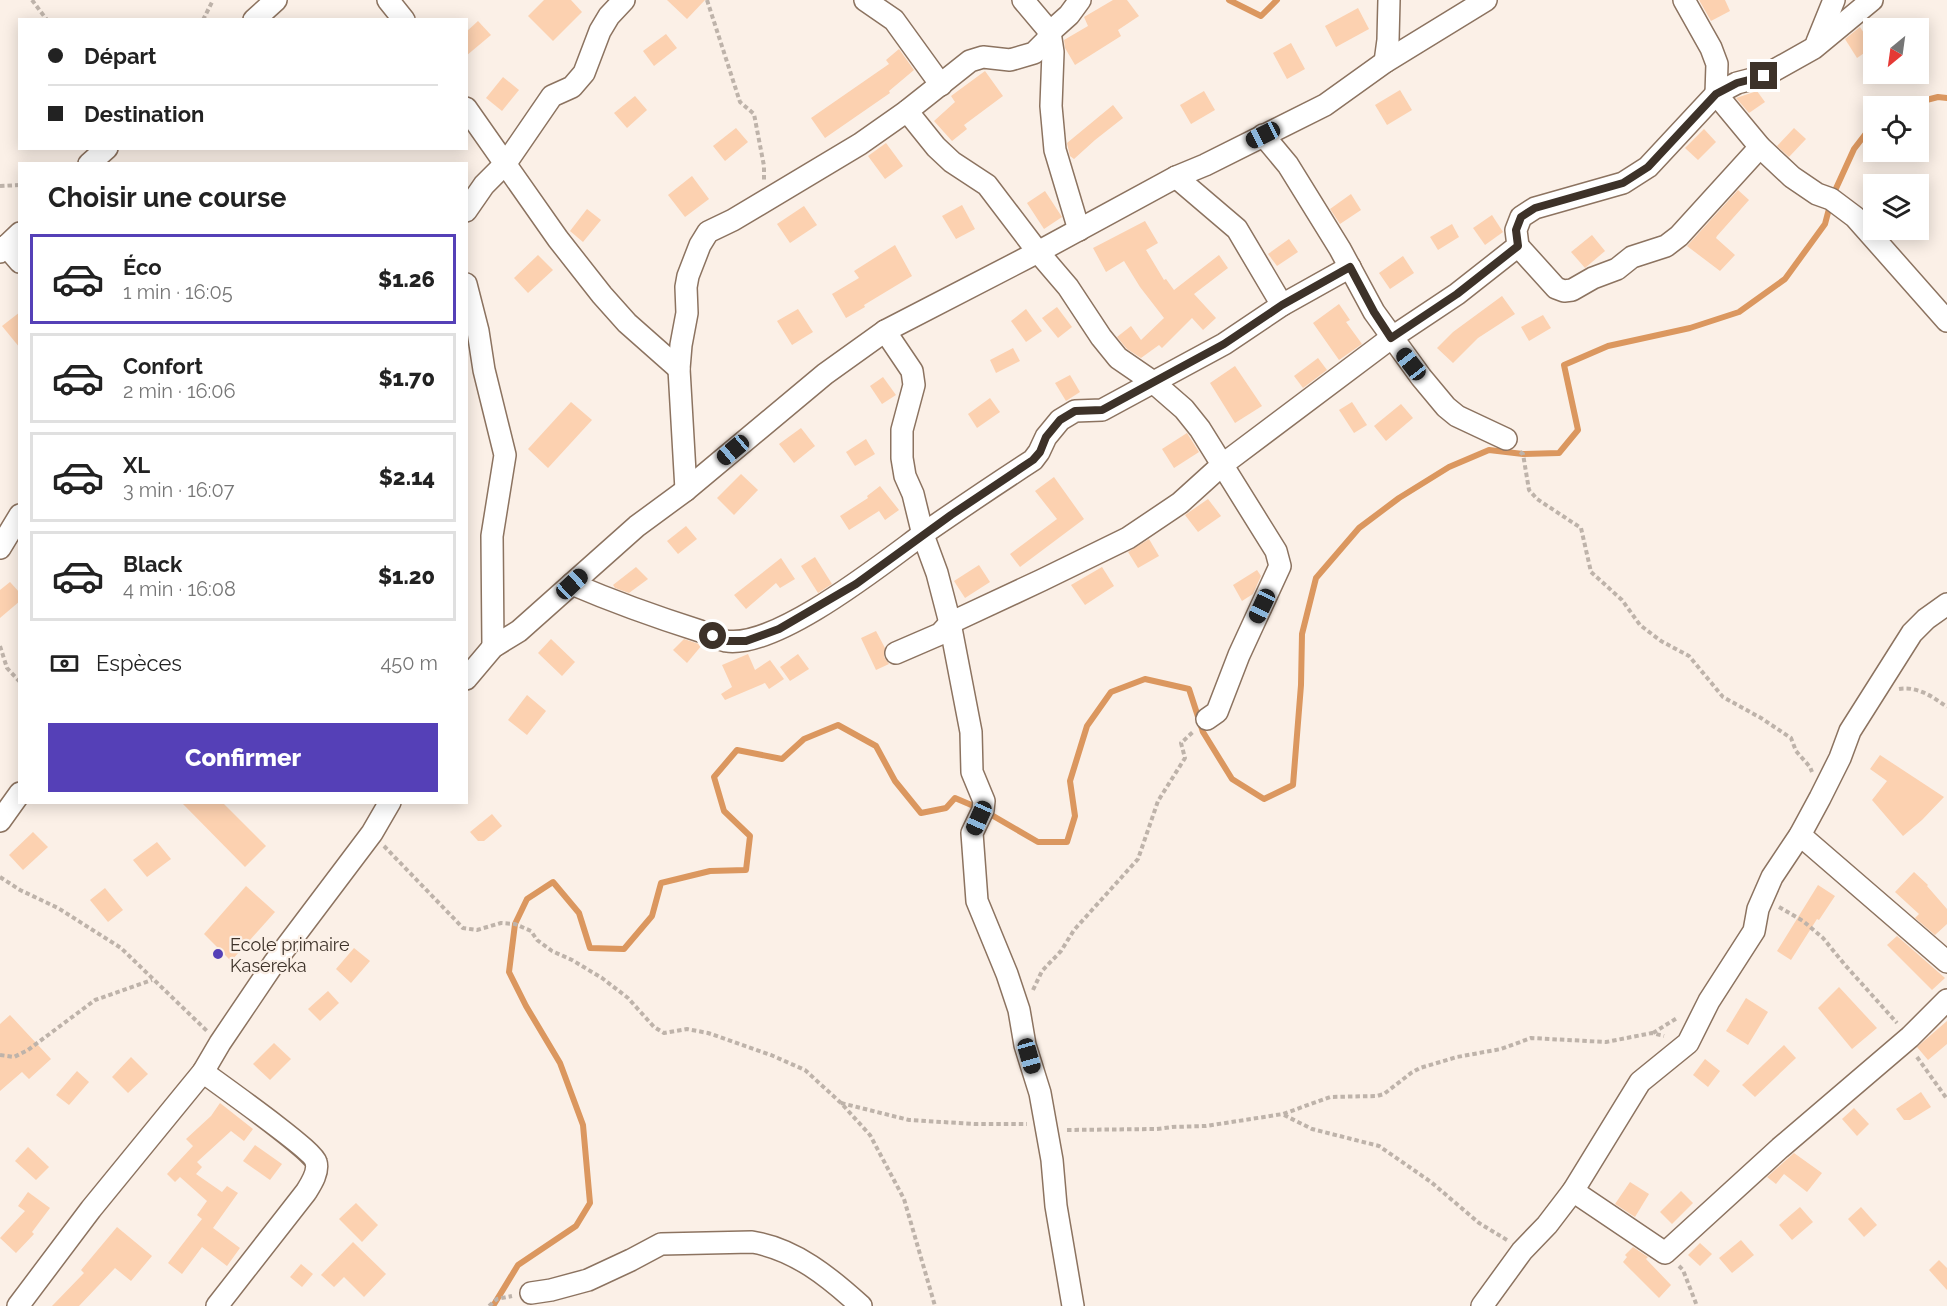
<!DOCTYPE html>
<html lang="fr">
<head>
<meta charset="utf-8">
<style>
	body { margin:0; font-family:Raleway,sans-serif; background:#f2f2f2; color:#222; height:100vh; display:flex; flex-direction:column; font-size:22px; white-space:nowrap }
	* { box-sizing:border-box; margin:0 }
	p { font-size:20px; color:#767676 }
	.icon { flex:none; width:33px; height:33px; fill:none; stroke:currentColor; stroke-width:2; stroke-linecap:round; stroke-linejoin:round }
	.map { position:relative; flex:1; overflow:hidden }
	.details { position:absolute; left:18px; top:162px; width:450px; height:642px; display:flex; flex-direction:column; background:#fff; border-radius:0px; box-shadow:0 3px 15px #0003 }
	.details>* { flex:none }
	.banner { position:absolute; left:18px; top:18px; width:450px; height:132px; border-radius:0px; box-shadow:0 3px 15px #0003; display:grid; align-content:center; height:132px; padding:0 30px; background:#fff }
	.needle { width:39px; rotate:209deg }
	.tools { position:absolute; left:1863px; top:18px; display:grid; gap:12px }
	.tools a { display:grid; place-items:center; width:66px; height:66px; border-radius:0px; background:#fff; box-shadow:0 3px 15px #0003; font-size:30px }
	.end { position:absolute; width:27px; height:27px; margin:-14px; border:8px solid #3d3229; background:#fff; box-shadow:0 0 0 3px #fff }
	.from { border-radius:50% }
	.car { position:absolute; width:18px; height:36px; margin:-18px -9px; border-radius:8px; box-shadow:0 0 4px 2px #0007; background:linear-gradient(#222 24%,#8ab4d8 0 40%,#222 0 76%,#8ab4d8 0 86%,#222 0) }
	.banner b { display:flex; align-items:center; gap:21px; height:57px; font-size:22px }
	.banner b+b { border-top:2px solid #e0e0e0 }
	.banner i { width:15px; height:15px; background:#222 }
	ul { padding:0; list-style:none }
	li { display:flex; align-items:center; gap:18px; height:90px; margin:0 12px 9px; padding:0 18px; border:3px solid #e0e0e0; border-radius:0px }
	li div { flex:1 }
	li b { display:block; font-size:22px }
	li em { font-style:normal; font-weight:800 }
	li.on { border-color:#5540b7 }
	li>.icon { width:54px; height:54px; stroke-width:1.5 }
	h2 { padding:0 30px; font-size:27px; line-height:72px }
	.pay { display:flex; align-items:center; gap:15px; height:66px; padding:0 30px; font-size:22px }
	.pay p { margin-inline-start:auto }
	.action { display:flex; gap:12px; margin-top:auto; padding:12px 30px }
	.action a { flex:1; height:69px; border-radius:0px; background:#5540b7; color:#fff; font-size:24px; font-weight:800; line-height:69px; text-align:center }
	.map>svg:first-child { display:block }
</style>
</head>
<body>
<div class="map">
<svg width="1947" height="1306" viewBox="0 0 1947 1306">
	<rect width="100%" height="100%" fill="#fbf0e7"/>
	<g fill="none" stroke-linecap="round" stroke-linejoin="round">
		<!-- stream -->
		<g stroke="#db975f" stroke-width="6">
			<path d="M1229,0L1261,16L1277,0"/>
			<path d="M1903,106L1938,97L1947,98"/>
			<path d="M1833,195L1854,149L1874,123"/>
			<path d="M493,1306L518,1265L576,1226L590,1203L583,1125L560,1063L526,1006L509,972L515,924L527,899L553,882L579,913L590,948L624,949L652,916L661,883L710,871L746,870L750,836L724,811L714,777L737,750L782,759L804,739L838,725L876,746L895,781L921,813L946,808L955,798L983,810L1038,842H1067L1075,816L1070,781L1087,726L1111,692L1145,679L1189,689L1203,732L1232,779L1264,799L1293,785L1301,685L1302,634L1316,578L1359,528L1399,498L1449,467L1489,450L1523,454L1559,453L1578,430L1564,365L1608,346L1690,328L1739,312L1785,279L1825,224L1830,205"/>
		</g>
	</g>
	<!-- building -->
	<g fill="#fcd1b0">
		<path d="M544,0H571L582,12L553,41L528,16Z"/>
		<path d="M667,0H705L687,19Z"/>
		<path d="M1113,0H1127L1139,16L1118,30L1121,36L1075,65L1065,48L1064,40L1088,26L1084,17Z"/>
		<path d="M1699,0H1725L1730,11L1711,21Z"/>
		<path d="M1358,8L1369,29L1336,47L1325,26Z"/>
		<path d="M478,21L491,35L466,56V32Z"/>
		<path d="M1860,27L1873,47L1857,58L1845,39Z"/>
		<path d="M666,34L677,48L654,66L643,51Z"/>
		<path d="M1291,43L1305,69L1287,79L1273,53Z"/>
		<path d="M899,49L914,70L889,91L890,93L825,138L811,118L889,64L886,60Z"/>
		<path d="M985,71L1003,96L964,125L967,129L952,141L934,121L955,102L951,96Z"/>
		<path d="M503,77L519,90L502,111L486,98Z"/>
		<path d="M1400,90L1412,110L1387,125L1375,105Z"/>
		<path d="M1204,91L1215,110L1191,124L1180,105Z"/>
		<path d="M1757,91L1765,102L1749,113L1736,98Z"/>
		<path d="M635,96L647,110L627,128L614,113Z"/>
		<path d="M1113,105L1123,118L1095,140L1074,159L1070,156L1067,143Z"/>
		<path d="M736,128L748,142L725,161L713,146Z"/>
		<path d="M1794,128L1806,139L1789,157L1777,146Z"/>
		<path d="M1704,129L1716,142L1698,160L1685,148Z"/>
		<path d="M886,143L903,166L885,179L868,156Z"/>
		<path d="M692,176L709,199L685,217L668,195Z"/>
		<path d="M1738,190L1749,200L1717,236L1716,238L1735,255L1720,271L1687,246Z"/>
		<path d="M1045,191L1062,217L1044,229L1027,203Z"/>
		<path d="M1351,194L1361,210L1340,224L1330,209Z"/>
		<path d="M962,205L975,229L956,239L942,216Z"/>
		<path d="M804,206L817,225L790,243L777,224Z"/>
		<path d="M587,209L601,220L583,242L570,231Z"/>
		<path d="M1492,215L1503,232L1485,245L1473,228Z"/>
		<path d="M1145,221L1158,243L1146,250L1164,280L1166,279L1174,290L1219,255L1228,268L1194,294L1216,318L1203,330L1192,318L1162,348L1159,345L1141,358L1127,349L1117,337L1131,326L1141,340L1164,318L1140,287L1124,261L1106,272L1093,248Z"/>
		<path d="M1452,224L1459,237L1438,250L1430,237Z"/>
		<path d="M1592,235L1605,251L1585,268L1571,252Z"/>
		<path d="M1289,239L1298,252L1277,266L1268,254Z"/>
		<path d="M895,245L912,276L864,305L865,307L846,318L832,294L859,278L854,271Z"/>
		<path d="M538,255L553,270L528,293L514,278Z"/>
		<path d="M1403,256L1414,273L1390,289L1379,273Z"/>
		<path d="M1502,296L1515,314L1478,338L1453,363L1437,348L1453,332Z"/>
		<path d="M1339,304L1350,320L1346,322L1362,344L1339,360L1313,323Z"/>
		<path d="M1057,307L1072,327L1058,338L1042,318Z"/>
		<path d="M798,309L813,332L792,345L777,321Z"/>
		<path d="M1026,309L1042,331L1026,342L1011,321Z"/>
		<path d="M20,312V348L2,326Z"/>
		<path d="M1543,315L1551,328L1529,341L1521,327Z"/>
		<path d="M1013,348L1020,361L996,373L990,360Z"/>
		<path d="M1318,358L1327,370L1303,388L1294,376Z"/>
		<path d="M1235,366L1262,406L1235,423L1210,383Z"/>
		<path d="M1070,375L1080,392L1066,401L1055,383Z"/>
		<path d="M883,377L896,395L882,404L870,386Z"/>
		<path d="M990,398L1000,412L977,428L968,414Z"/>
		<path d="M571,402L592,420L548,468L528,449Z"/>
		<path d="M1352,402L1367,425L1354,433L1339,410Z"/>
		<path d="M1401,404L1413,418L1386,441L1374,426Z"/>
		<path d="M801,428L815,446L794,463L779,444Z"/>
		<path d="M1187,433L1199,452L1174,468L1162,449Z"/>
		<path d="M866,439L875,454L855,466L846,452Z"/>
		<path d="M741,474L758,490L734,515L717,498Z"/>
		<path d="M1054,477L1084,519L1020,567L1010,554L1057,519L1035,491Z"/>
		<path d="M880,486L899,510L885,520L879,511L849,530L840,516L868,498L867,496Z"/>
		<path d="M1208,499L1221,516L1198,532L1185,515Z"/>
		<path d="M686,526L697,539L678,554L667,541Z"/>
		<path d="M1149,539L1159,556L1138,568L1128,552Z"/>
		<path d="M815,557L832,584L818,593L801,566Z"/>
		<path d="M781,558L795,579L780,588L776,583L746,609L734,595Z"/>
		<path d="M979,565L990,582L965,598L954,581Z"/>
		<path d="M636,567L648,579L629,593L615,588L613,585Z"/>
		<path d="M1102,567L1114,586L1085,605L1071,585Z"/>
		<path d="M1257,570L1261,576L1253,594L1242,601L1233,585Z"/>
		<path d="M10,582L20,593V601L0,618V590Z"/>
		<path d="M876,631L885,648L884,657L889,664L876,670L861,638Z"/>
		<path d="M551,639L575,662L562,676L538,653Z"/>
		<path d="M684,639L702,645L687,663L673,650Z"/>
		<path d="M748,654L755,670L770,660L784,679L769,689L765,683L725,700L721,694L732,687L722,665Z"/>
		<path d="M798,654L809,669L790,681L780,667Z"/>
		<path d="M527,695L546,711L527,735L508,720Z"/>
		<path d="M1880,755L1944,797L1922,820L1903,836L1872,800L1887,781L1870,769Z"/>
		<path d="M181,802H222L266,846L245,867Z"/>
		<path d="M492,814L502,826L484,841H478L470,832Z"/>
		<path d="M33,832L48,847L23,870L9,855Z"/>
		<path d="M157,842L171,859L147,877L133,860Z"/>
		<path d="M1914,872L1928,885L1927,886L1947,909V924L1935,935L1915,918L1919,914L1895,892Z"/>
		<path d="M1818,885L1835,896L1819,920L1817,919L1791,960L1777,951Z"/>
		<path d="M246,886L275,912L231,961L204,934Z"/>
		<path d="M105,888L123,910L108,922L90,900Z"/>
		<path d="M1897,936L1945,978L1932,990L1887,945Z"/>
		<path d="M354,948L370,961L351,983L336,969Z"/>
		<path d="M1839,987L1877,1028L1852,1049L1818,1008Z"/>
		<path d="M328,991L339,1003L320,1021L308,1009Z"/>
		<path d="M1746,998L1768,1012L1748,1045L1726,1031Z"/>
		<path d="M10,1015L51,1059L29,1079L22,1072L0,1091V1024Z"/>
		<path d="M1947,1021V1044L1928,1060L1917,1047Z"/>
		<path d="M274,1043L291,1059L270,1080L253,1064Z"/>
		<path d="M1784,1045L1796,1058L1755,1097L1742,1085Z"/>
		<path d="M131,1057L148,1074L128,1093L112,1077Z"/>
		<path d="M1705,1059L1720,1071L1708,1087L1693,1075Z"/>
		<path d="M77,1071L89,1082L69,1105L56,1095Z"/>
		<path d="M1921,1092L1931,1107L1910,1120H1904L1896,1109Z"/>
		<path d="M220,1103L253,1129L244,1141L231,1131L197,1162L202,1167L196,1174L222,1192L227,1186L238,1193L213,1228L240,1248L227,1266L202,1247L182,1274L168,1263L202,1219L197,1215L207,1201L180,1177L175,1182L167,1174L193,1146L186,1139L211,1116Z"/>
		<path d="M1854,1108L1869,1124L1857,1136L1842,1119Z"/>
		<path d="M255,1145L282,1164L270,1180L243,1161Z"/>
		<path d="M28,1147L49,1167L36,1180L15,1161Z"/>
		<path d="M1794,1153L1822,1173L1807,1192L1784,1174L1776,1184L1767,1177Z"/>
		<path d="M1630,1182L1649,1194L1635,1217L1615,1204Z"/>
		<path d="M1681,1191L1693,1203L1672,1224L1660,1212Z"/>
		<path d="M28,1192L50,1208L32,1232L34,1234L16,1253L0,1238L25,1211L18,1206Z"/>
		<path d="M356,1203L378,1225L362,1242L339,1219Z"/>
		<path d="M1800,1207L1813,1222L1792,1240L1779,1225Z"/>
		<path d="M1861,1207L1877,1225L1864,1237L1848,1219Z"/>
		<path d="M117,1227L152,1256L131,1281L115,1268L79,1306H52L84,1273L81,1270Z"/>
		<path d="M1741,1240L1754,1255L1732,1273L1719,1258Z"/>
		<path d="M353,1242L386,1274L364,1297L344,1277L334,1287L321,1275Z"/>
		<path d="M1700,1243L1712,1254L1700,1266L1688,1255Z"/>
		<path d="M1633,1247L1648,1257L1646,1259L1671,1285L1659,1298L1623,1262L1627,1257L1625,1255Z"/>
		<path d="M1939,1260L1947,1268V1290L1929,1270Z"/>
		<path d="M301,1264L313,1274L302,1287L290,1277Z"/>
	</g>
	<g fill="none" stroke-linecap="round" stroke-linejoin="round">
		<!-- minor casing -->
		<g stroke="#8c7360" stroke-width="24">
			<g id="minor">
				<path d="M388,0L404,20"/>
				<path d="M865,0L894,20L941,85"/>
				<path d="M1023,0L1050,32L1053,52L1051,106L1055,150L1079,230"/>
				<path d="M1684,0L1711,48L1717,64L1716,94L1760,147L1792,177L1817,194L1831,199L1855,217L1947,321"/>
				<path d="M254,20L276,0"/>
				<path d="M1817,42L1834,0"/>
				<path d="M1385,62L1388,40L1389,0"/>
				<path d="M466,108L558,239L602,295L627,323L679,369"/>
				<path d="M907,111L936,147L952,162L987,185L1038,252L1068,287L1101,337L1118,358L1153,382L1184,409L1200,429L1276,551L1280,566L1239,655L1217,712L1207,719"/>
				<path d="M1263,135L1288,165L1340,249L1374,312L1421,377L1446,407L1457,416L1506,439"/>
				<path d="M89,164L107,148"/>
				<path d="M1176,177L1237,229L1282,305"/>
				<path d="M466,211L484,185L506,163L552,96L572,87L584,73L600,31L609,16L624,0"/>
				<path d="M6,246L20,262"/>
				<path d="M1518,246L1556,288L1564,291L1572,290L1593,278L1617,269L1632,257L1666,246L1679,236L1760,147"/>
				<path d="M0,252L20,233"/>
				<path d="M466,284L478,331L484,370L505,455L492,536L493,647"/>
				<path d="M885,331L912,371L914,385L902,430V458L905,476L913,494L923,535L937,573L950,623L971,732L972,772L984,801L983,810L972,833L977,901L1007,974L1019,1010L1025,1045L1040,1093L1052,1160L1056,1206L1073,1306"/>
				<path d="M686,490L679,369L681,345L687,313L686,287L688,276L700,245L708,232L733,220L860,144L907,111L970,61L983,57L1010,60L1034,53L1046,41L1050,32L1069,15L1080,0"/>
				<path d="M0,548L20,515"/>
				<path d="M572,584C614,602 656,617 700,631C708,634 717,639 726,641C776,649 882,564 923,534C959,509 996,484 1033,460L1039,452L1046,437L1060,420L1075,411L1102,410L1224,344L1282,305L1350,267"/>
				<path d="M896,653L940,634L950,623L1042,580L1128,538L1180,503L1222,465L1391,338L1457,294L1518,246L1516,230L1521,217L1535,208L1623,183L1648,167L1716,94L1737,83L1764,76L1814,48L1872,0"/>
				<path d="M466,679L493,647L519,631L637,526L686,490L825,374L885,331L1038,252L1176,177L1205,165L1325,105L1385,62L1486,0"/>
				<path d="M0,821L20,793"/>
				<path d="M1800,835L1947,962"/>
				<path d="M203,1072C219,1084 313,1150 316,1162C319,1172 311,1184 306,1192L217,1306"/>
				<path d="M1573,1191L1665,1253L1780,1148L1910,1037L1947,1000"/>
				<path d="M531,1293L551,1290L588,1280L631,1260L661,1244L752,1242C795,1249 829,1277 861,1306"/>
				<path d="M18,1306L91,1209L203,1072L220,1043L274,963L372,833L390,802"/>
				<path d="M1482,1306L1522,1251L1547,1225L1573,1191L1640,1082L1688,1043L1709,1001L1754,931L1758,909L1772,877L1800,835L1820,798L1840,758L1850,731L1912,633L1926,619L1947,604"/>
			</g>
		</g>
		<!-- path -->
		<g stroke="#beb3aa" stroke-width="4" stroke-dasharray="4.5 3" stroke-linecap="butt">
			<path d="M32,0L47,20"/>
			<path d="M707,0L740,102L754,114L764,166V180"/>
			<path d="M203,20L213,0"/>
			<path d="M0,186L20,185"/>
			<path d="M1520,452L1523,454L1529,490L1537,499L1581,528L1591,572L1622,600L1640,625L1661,641L1689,656L1723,697L1761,718L1791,738L1796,751L1810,767L1812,772"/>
			<path d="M0,646L7,668L20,682"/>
			<path d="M1899,689C1918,686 1933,697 1947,707"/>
			<path d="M384,846L463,928L477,930L501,923L515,924L531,931L537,940L552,951L572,960L602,978L628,998L654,1027L664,1033L687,1029L708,1033L771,1055L805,1070L841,1103L870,1135L904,1199L935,1306"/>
			<path d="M0,877L20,890L58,908L121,948L207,1031"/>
			<path d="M1779,907L1803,921L1823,938L1845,965L1897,1023"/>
			<path d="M1033,990L1042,971L1061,951L1074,930L1138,859L1158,801L1185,758L1181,743L1193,732"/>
			<path d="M1653,1033L1677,1018"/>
			<path d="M0,1055L14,1057L28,1050L95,1000L152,980"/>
			<path d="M1917,1057L1947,1099"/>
			<path d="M841,1103L909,1120L975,1124H1027"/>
			<path d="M1284,1115L1312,1129L1379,1146L1431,1182L1479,1223L1507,1240"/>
			<path d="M1067,1130L1157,1129L1172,1127L1206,1126L1283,1114L1330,1097L1377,1096L1384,1094L1411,1073L1420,1068L1457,1057L1501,1049L1531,1038L1606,1042L1652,1033L1664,1036"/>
			<path d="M1679,1266L1683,1270L1697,1306"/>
			<path d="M489,1306L497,1299L512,1296"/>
		</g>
		<!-- minor -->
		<use href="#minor" stroke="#fff" stroke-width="21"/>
	</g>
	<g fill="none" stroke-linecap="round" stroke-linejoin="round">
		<!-- route -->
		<path stroke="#3d3229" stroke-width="8" d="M713,636L725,641H746L779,629L856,584L951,515L1033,460L1040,452L1046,437L1060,420L1075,411L1102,410L1224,344L1282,305L1350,267L1374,312L1391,338L1457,294L1518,246L1516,230L1521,217L1535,208L1623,183L1648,167L1716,94L1737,83L1764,76"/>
	</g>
	<!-- markers -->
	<circle fill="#5540b7" stroke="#fbf0e7" stroke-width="2" cx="218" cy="954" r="6"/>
	<g text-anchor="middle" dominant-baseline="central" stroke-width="4.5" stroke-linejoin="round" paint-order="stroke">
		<!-- poi labels -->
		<g font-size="18" fill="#3d3229" stroke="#fbf0e7" text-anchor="start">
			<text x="230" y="944">Ecole primaire<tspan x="230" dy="21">Kasereka</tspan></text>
		</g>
	</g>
</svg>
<div class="tools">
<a><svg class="needle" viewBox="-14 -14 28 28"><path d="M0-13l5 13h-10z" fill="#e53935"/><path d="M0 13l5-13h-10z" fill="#767676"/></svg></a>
<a><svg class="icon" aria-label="locate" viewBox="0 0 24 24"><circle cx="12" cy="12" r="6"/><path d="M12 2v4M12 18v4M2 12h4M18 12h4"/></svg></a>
<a><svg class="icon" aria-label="layers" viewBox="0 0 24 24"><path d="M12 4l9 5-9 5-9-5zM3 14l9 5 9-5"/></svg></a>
</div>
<i class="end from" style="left:713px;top:636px"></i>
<i class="end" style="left:1764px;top:76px"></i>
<i class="car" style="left:1263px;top:135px;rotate:243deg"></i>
<i class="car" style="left:1411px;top:364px;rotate:322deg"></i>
<i class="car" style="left:733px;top:450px;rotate:230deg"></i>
<i class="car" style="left:572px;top:584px;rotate:47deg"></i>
<i class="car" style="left:1262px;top:606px;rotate:205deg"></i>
<i class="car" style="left:979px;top:818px;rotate:204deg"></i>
<i class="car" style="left:1029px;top:1056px;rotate:164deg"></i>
<div class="banner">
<b><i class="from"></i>Départ</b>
<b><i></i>Destination</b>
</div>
<section class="details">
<h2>Choisir une course</h2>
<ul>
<li class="on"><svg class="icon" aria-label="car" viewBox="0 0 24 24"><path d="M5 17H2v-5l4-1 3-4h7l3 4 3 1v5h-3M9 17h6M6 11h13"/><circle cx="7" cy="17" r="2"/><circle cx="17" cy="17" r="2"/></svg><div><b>Éco</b><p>1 min · 16:05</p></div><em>$1.26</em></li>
<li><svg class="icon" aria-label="car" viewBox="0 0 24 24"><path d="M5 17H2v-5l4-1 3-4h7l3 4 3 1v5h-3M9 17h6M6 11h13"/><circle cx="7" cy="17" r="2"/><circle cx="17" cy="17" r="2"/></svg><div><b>Confort</b><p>2 min · 16:06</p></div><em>$1.70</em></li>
<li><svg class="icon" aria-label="car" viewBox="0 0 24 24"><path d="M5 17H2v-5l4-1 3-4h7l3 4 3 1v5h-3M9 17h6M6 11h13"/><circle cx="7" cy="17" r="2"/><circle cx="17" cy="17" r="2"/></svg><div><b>XL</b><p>3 min · 16:07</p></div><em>$2.14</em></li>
<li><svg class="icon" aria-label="car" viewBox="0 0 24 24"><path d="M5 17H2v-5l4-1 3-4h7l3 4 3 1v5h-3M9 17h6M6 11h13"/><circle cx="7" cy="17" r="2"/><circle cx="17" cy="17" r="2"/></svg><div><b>Black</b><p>4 min · 16:08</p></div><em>$1.20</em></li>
</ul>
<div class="pay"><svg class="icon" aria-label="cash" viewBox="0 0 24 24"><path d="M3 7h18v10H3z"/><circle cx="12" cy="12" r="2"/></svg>Espèces<p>450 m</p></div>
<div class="action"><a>Confirmer</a></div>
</section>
</div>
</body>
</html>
